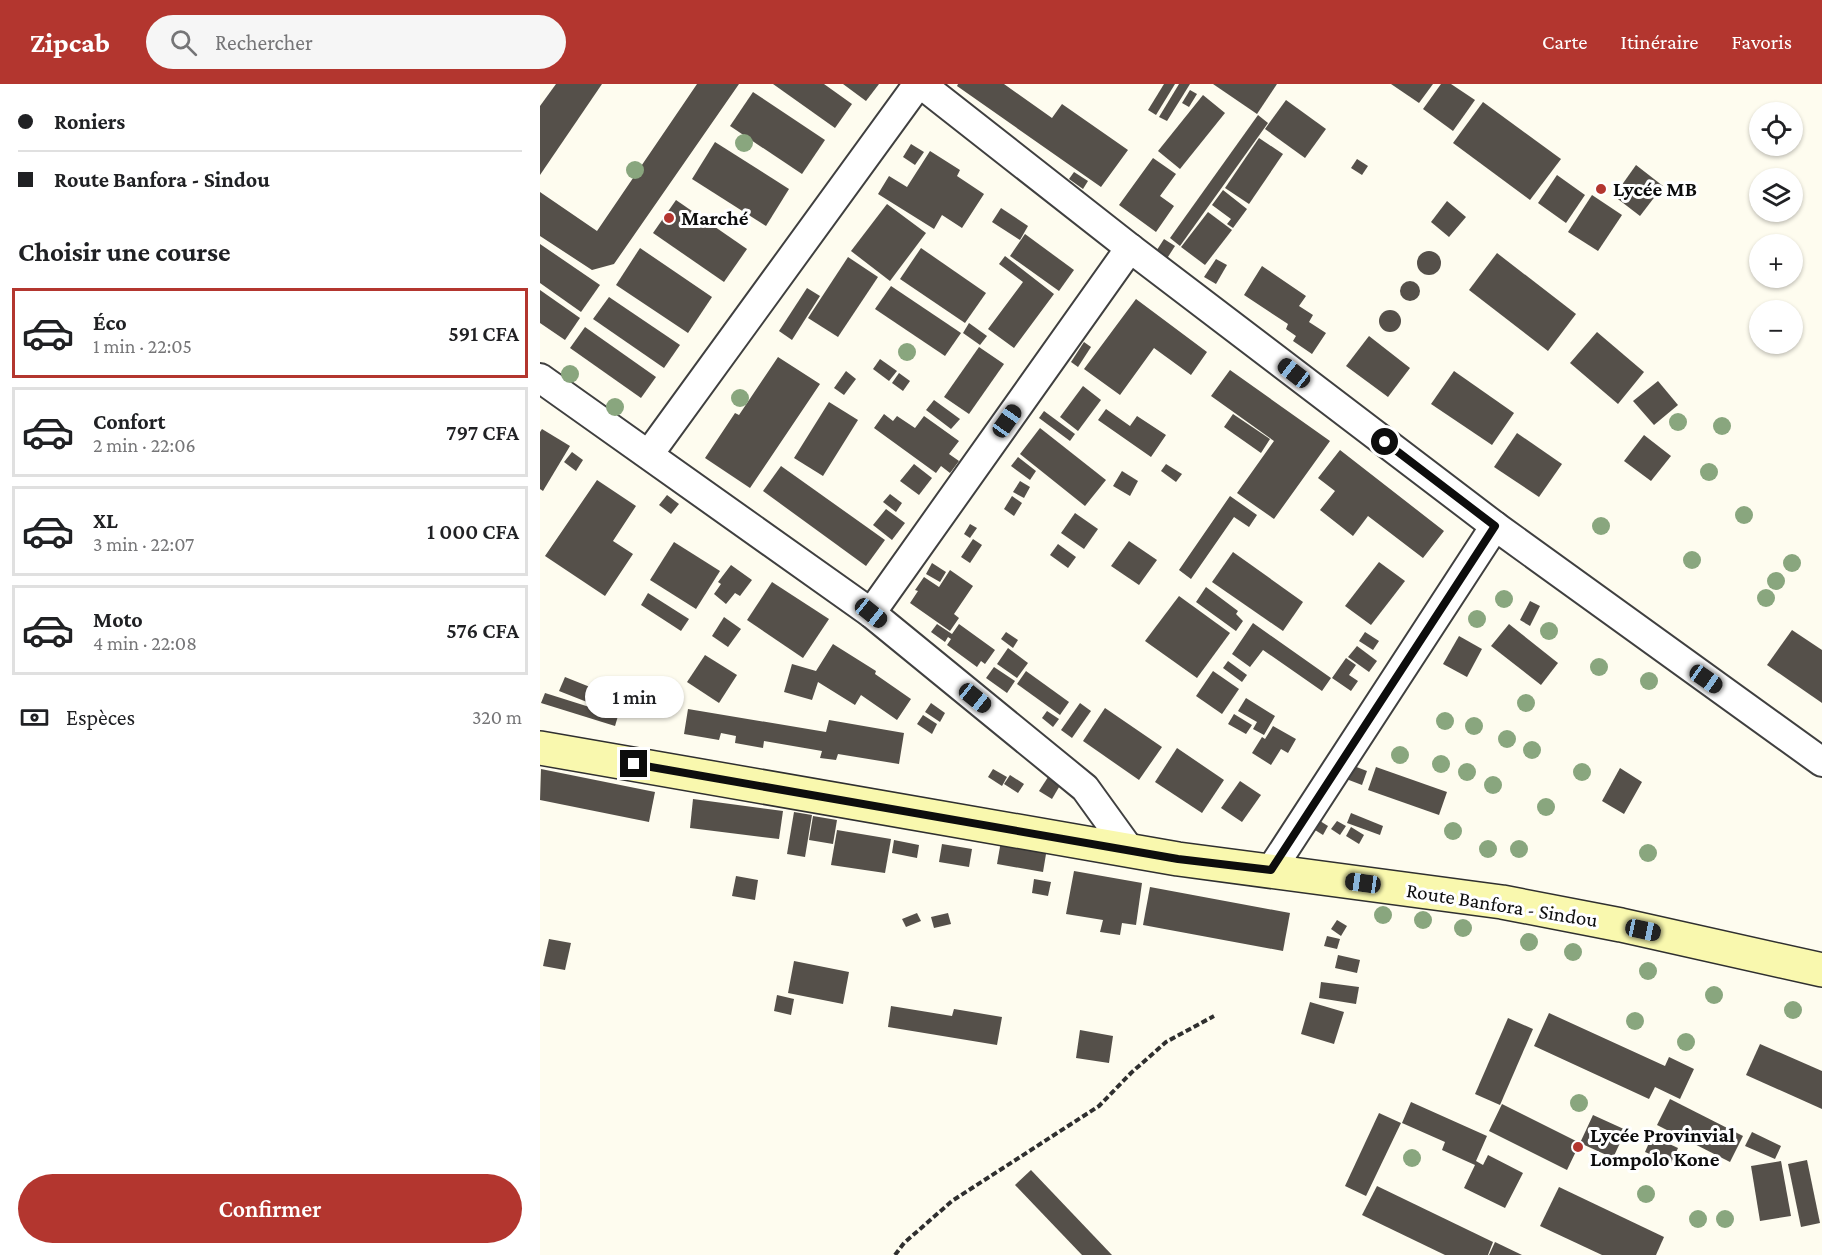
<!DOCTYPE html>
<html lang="fr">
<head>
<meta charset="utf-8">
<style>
	body { margin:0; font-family:"Crimson Pro",serif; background:#f6f6f6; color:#202124; height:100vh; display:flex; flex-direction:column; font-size:22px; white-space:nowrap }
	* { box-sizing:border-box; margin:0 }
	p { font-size:20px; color:#757577 }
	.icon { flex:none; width:33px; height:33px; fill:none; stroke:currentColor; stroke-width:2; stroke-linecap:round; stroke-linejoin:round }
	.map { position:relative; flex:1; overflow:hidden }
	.drawer { display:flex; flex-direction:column; background:#fff; width:540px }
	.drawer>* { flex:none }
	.top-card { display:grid; align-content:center; height:132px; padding:0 18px; background:#fff }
	.controls { position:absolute; left:1209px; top:18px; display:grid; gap:12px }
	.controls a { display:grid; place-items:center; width:54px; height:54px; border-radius:50%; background:#fff; box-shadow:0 2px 4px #0004; font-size:30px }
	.end { position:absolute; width:27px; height:27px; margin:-14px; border:8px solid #0d0d0d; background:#fff; box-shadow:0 0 0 3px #fff }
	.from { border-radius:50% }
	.bubble { position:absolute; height:42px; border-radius:21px; background:#fff; box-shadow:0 2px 4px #0004; font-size:20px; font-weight:600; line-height:42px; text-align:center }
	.car { position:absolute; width:18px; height:36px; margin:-18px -9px; border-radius:8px; box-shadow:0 0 4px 2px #0007; background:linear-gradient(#222 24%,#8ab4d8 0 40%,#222 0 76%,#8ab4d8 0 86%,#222 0) }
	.top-card b { display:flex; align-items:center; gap:21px; height:57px; font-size:22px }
	.top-card b+b { border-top:2px solid #e0e0e0 }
	.top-card i { width:15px; height:15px; background:#202124 }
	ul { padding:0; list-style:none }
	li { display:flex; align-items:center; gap:18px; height:90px; margin:0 12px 9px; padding:0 6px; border:3px solid #e0e0e0; border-radius:0px }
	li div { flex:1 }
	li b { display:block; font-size:22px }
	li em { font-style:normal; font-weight:600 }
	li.active { border-color:#b3362f }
	li>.icon { width:54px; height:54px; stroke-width:1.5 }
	h2 { padding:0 18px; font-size:27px; line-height:72px }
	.pay { display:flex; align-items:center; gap:15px; height:66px; padding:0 18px; font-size:22px }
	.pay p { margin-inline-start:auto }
	.primary-button { display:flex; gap:12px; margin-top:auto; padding:12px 18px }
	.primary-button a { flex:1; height:69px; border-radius:36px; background:#b3362f; color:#fff; font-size:24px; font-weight:600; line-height:69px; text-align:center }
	header { display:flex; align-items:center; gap:36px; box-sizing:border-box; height:84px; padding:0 30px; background:#b3362f; color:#fff }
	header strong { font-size:28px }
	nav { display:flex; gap:33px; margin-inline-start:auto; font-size:21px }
	.search { width:420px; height:54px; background:#f6f6f6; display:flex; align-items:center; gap:15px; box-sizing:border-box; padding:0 21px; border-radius:33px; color:#757577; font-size:22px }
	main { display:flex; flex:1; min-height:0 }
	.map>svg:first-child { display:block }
</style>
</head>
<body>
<header>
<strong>Zipcab</strong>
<div class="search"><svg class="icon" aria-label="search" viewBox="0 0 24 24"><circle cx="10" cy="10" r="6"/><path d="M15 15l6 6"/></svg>Rechercher</div>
<nav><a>Carte</a><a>Itinéraire</a><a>Favoris</a></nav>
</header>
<main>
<section class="drawer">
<div class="top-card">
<b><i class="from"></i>Roniers</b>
<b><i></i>Route Banfora - Sindou</b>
</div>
<h2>Choisir une course</h2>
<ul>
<li class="active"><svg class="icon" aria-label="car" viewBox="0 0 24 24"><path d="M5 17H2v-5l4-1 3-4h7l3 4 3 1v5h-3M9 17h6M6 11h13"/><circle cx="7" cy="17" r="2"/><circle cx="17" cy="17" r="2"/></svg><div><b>Éco</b><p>1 min · 22:05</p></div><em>591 CFA</em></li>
<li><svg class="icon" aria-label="car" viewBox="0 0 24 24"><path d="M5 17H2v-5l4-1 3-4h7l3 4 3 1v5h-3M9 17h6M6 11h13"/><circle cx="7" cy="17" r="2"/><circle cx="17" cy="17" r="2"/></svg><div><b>Confort</b><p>2 min · 22:06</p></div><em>797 CFA</em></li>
<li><svg class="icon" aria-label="car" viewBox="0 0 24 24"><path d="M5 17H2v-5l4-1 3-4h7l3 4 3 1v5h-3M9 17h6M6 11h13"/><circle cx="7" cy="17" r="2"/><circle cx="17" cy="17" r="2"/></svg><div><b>XL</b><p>3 min · 22:07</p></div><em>1 000 CFA</em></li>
<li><svg class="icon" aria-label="car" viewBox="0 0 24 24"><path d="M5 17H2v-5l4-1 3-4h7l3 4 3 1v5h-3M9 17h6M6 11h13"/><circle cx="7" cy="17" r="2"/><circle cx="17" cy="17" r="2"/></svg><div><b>Moto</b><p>4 min · 22:08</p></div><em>576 CFA</em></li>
</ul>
<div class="pay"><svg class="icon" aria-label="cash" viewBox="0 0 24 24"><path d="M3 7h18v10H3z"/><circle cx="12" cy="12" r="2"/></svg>Espèces<p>320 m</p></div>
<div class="primary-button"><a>Confirmer</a></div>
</section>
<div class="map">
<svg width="1282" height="1171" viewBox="0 0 1282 1171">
	<rect width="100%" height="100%" fill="#fefcef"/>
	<!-- building -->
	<g fill="#55504a">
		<path d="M16,0H62L0,91V22Z"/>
		<path d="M157,0H199L74,180L52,186L0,152V108L57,147Z"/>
		<path d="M233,0H284L312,20L295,44Z"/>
		<path d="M303,0H339L326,17Z"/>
		<path d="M418,0H464L512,34L522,20L588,66L561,103L417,2Z"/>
		<path d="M624,0H635L616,31L608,26Z"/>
		<path d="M639,0H650L627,37L619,33Z"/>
		<path d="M673,0H737L717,30Z"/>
		<path d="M851,0H893L879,19Z"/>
		<path d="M901,0H911L935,16L913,47L883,25Z"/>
		<path d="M650,6L657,10L649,23L642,19Z"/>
		<path d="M213,8L285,56L262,90L190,42Z"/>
		<path d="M663,11L685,29L640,85L618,67Z"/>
		<path d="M746,16L786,45L765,74L725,45Z"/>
		<path d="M943,18L1021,75L990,116L913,59Z"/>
		<path d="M718,31L728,39L640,162L630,154Z"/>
		<path d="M719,54L743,70L709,120L685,104Z"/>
		<path d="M175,58L249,105L226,142L152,95Z"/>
		<path d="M371,60L384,68L375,81L363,73Z"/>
		<path d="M390,67L420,86L417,92L444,110L422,144L402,131L394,145L338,110L349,92L367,103Z"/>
		<path d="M613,74L636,90L620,112L634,122L616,148L579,121Z"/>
		<path d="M817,75L828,82L822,91L811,84Z"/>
		<path d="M1096,81L1123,102L1100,132L1074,112Z"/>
		<path d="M534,88L548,97L543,105L529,95Z"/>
		<path d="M1017,91L1045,111L1026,139L998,119Z"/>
		<path d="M683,106L707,125L693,144L687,140L691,135L672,121Z"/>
		<path d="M1052,111L1082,131L1058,167L1028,148Z"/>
		<path d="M136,116L207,165L184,198L113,149Z"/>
		<path d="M907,117L926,133L909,153L891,138Z"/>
		<path d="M347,120L386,149L350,197L311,167Z"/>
		<path d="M461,124L488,142L480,156L452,138Z"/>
		<path d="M668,128L692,146L665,181L641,163Z"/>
		<path d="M485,150L534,186L519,207L470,172Z"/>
		<path d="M624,155L635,162L626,176L615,169Z"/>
		<path d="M0,160L60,201L41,228L0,199Z"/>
		<path d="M100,164L172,213L148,249L76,201Z"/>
		<path d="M381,164L446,209L425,239L360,195Z"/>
		<circle cx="889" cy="179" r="12"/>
		<path d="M957,169L1036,230L1008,267L929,206Z"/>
		<path d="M465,172L514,210L474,264L448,245L483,198L459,180Z"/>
		<path d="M308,173L338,193L298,253L268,234Z"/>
		<path d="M676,175L687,181L676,200L664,193Z"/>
		<path d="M722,182L766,212L759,222L773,231L769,238L786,249L772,270L753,257L756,252L746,245L748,240L704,211Z"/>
		<circle cx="870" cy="207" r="10"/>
		<path d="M351,202L421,249L405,272L335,225Z"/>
		<path d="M267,204L280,212L252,256L239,247Z"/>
		<path d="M0,206L40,234L25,256L0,239Z"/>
		<path d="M69,213L140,261L124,284L53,235Z"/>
		<path d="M596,215L667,268L651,291L614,264L580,311L544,285Z"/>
		<circle cx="850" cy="237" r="11"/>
		<path d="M429,239L447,252L440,261L423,249Z"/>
		<path d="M45,243L116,293L101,314L30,264Z"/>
		<path d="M1057,248L1104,288L1078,320L1030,279Z"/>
		<path d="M829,252L870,284L848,313L806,282Z"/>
		<path d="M544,258L551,263L538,283L531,278Z"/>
		<path d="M439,263L464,280L429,330L404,313Z"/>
		<path d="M238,273L280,300L210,404L165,374L195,329L199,331Z"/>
		<path d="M340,275L357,287L349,297L333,285Z"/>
		<path d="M690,286L790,357L734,435L697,409L734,357L671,312Z"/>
		<path d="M306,287L316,295L304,311L294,304Z"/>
		<path d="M914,287L974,329L952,361L891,320Z"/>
		<path d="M359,289L370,297L363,307L352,299Z"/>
		<path d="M1118,297L1138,321L1114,341L1093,317Z"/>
		<path d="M543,302L561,316L538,347L520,333Z"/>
		<path d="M394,316L420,335L411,345L386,326Z"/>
		<path d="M289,318L318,336L283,392L254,374Z"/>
		<path d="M566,325L590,342L597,332L626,351L611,373L558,336Z"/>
		<path d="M504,327L535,350L530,357L499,334Z"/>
		<path d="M344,330L353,337L357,332L375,344L384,332L419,357L409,370L419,377L410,389L401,382L396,389L334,344Z"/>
		<path d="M693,330L730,355L721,369L684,343Z"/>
		<path d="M500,344L566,396L545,422L480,370Z"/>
		<path d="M2,345L30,362L3,407L0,405V348Z"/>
		<path d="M977,349L1022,380L999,413L954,383Z"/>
		<path d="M1104,351L1131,372L1111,397L1084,377Z"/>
		<path d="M800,366L904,447L883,474L828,432L813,452L780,426L795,407L778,394Z"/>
		<path d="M32,368L43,376L36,387L24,378Z"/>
		<path d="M478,373L496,387L490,396L471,382Z"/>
		<path d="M374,380L392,394L379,411L360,397Z"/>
		<path d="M626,380L642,390L636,398L621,387Z"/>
		<path d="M241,382L345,456L326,482L223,407Z"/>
		<path d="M582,387L598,397L590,412L573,402Z"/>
		<path d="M57,396L96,422L73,457L93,470L65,512L5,472Z"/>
		<path d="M480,397L490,403L484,414L473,408Z"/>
		<path d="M350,410L362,419L356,428L343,418Z"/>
		<path d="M127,411L139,420L131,430L119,421Z"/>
		<path d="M472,412L482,419L474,432L464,425Z"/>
		<path d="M690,412L717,431L709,443L694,433L651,495L639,486Z"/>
		<path d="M346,425L365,439L352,456L333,441Z"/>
		<path d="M535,429L558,445L544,465L521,449Z"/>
		<path d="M430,440L437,444L430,454L424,450Z"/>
		<path d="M433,455L442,461L430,479L421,473Z"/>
		<path d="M589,457L617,476L599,501L571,482Z"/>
		<path d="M134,458L180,487L156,525L110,496Z"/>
		<path d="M518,460L536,473L528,484L510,471Z"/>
		<path d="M693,468L763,518L743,547L672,498Z"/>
		<path d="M839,478L865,497L831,541L805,522Z"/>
		<path d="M392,479L406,488L400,498L386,490Z"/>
		<path d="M191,481L212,496L200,512L195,509L186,520L174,510L181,500L178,498Z"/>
		<path d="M410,486L433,502L414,530L419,534L410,547L370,519L378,507L375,506L384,493L399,503Z"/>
		<path d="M232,498L289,535L263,574L207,536Z"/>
		<path d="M666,503L698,527L696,530L703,537L696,547L656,518Z"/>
		<path d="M108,509L149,535L141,547L101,521Z"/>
		<path d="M639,512L690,549L657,594L605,557Z"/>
		<path d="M990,517L1000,522L990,542L980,536Z"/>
		<path d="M184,533L201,545L188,563L172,552Z"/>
		<path d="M713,539L791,594L782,607L723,566L710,583L692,570Z"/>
		<path d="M397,540L412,550L419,540L455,566L445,580L441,577L437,583L407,561L411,555L408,553L405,558L391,548Z"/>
		<path d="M969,540L1018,579L1001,601L951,562Z"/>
		<path d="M1252,546L1282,566V619L1227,581Z"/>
		<path d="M466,548L478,556L473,564L461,555Z"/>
		<path d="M825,548L839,557L833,566L819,557Z"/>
		<path d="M919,552L942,565L927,593L903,580Z"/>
		<path d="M293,560L336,587L335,590L371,615L357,636L321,611L315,621L278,598L272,616L244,608L252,580L276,587Z"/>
		<path d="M817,562L837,577L829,588L808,573Z"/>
		<path d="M468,564L488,579L477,594L457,580Z"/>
		<path d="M165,571L197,591L179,619L147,598Z"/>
		<path d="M806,574L816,581L809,591L818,597L811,607L792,594Z"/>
		<path d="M688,577L707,591L702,598L683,584Z"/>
		<path d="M454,583L475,597L467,609L446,594Z"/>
		<path d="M486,587L529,618L520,631L477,600Z"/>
		<path d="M673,587L699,605L682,630L656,612Z"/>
		<path d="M25,593L80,615L75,629L19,607Z"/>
		<path d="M5,609L78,632L75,642L1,619Z"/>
		<path d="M706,614L735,632L724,651L713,645L717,638L698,627Z"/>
		<path d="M391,619L405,629L400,638L385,628Z"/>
		<path d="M540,619L551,627L532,654L521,646Z"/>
		<path d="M565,624L622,663L599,696L543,657Z"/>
		<path d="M148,625L286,648L289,636L364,649L359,680L298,670L296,676L280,674L282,667L224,657L223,664L195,659L196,652L181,649L179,656L144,650Z"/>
		<path d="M507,627L519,635L513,643L502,634Z"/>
		<path d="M694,630L712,641L706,650L688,640Z"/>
		<path d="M383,631L397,640L392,650L377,640Z"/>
		<path d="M733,642L756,655L748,669L741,665L731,681L712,669L722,653L725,655Z"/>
		<path d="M637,664L684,696L662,729L615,698Z"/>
		<path d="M806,679L827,687L822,701L801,693Z"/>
		<path d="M836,683L907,708L899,731L828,706Z"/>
		<path d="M1080,684L1102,698L1084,730L1062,717Z"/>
		<path d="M1,685L115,708L109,738L0,716Z"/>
		<path d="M453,685L467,693L462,702L448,693Z"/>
		<path d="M510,690L522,698L512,715L499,707Z"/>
		<path d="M470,691L484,700L478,709L464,700Z"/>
		<path d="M700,697L721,711L702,738L681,724Z"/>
		<path d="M153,715L243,727L239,755L150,744Z"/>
		<path d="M254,728L272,731L265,773L247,770Z"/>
		<path d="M811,729L843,742L840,751L807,739Z"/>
		<path d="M273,732L297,736L293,760L269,756Z"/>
		<path d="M772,732L788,742L783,751L767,741Z"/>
		<path d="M797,737L806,742L800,751L791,745Z"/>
		<path d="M811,743L824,751L819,760L806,752Z"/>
		<path d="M297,746L351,755L345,789L291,781Z"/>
		<path d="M354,756L379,761L377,774L352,769Z"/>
		<path d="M461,757L507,764L503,788L457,780Z"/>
		<path d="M402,760L432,765L429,783L399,778Z"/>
		<path d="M534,787L602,799L596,841L582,839L580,851L560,848L563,836L526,830Z"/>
		<path d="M196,792L218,796L215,816L192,812Z"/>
		<path d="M494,795L511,798L508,812L492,809Z"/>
		<path d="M610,803L750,829L743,867L603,841Z"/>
		<path d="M377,829L381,837L366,843L362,835Z"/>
		<path d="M408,829L411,840L394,844L391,833Z"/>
		<path d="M797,836L807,842L801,852L791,845Z"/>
		<path d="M787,852L800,855L797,865L784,862Z"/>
		<path d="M9,855L31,859L25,886L3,882Z"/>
		<path d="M798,871L820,876L817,889L795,884Z"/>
		<path d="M254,877L309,888L303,920L248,909Z"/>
		<path d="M781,898L819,903L816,920L779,914Z"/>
		<path d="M237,911L254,915L251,931L234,927Z"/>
		<path d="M770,918L804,928L794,960L761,950Z"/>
		<path d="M351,922L412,932L414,925L462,933L457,961L348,943Z"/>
		<path d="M1009,929L1125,982L1129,973L1154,985L1140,1015L1115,1003L1109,1015L994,962Z"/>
		<path d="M968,934L993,945L960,1021L935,1010Z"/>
		<path d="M540,946L573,952L569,979L536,974Z"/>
		<path d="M1220,960L1282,987V1025L1206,991Z"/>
		<path d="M1130,1015L1203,1052L1190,1078L1117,1041Z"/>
		<path d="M871,1018L947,1052L936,1077L943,1081L948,1071L983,1089L965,1124L924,1104L935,1081L902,1066L905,1058L862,1039Z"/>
		<path d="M962,1020L1040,1059L1053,1031L1086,1046L1073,1074L1040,1059L1027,1086L949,1047Z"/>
		<path d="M839,1029L861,1039L826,1112L805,1102Z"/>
		<path d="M1212,1048L1241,1062L1235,1075L1205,1062Z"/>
		<path d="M1112,1052L1138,1064L1131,1079L1105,1068Z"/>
		<path d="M1267,1076L1280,1139L1261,1143L1248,1080Z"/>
		<path d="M1241,1077L1251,1132L1220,1137L1211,1082Z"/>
		<path d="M491,1086L572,1171H542L475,1101Z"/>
		<path d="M837,1102L953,1158L948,1171H905L822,1131Z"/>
		<path d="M1019,1103L1124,1153L1116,1171H1062L1000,1142Z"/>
		<path d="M955,1158L982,1171H949Z"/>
	</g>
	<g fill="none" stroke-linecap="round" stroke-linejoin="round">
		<!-- minor casing -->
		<g stroke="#404040" stroke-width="32">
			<g id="minor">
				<path d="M381,0L590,164L955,442L1282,678"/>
				<path d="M0,294L331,529L545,704L589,765"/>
				<path d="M109,370L378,0"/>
				<path d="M331,529L590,164"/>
				<path d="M731,786L955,442"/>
			</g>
		</g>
		<!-- secondary casing -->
		<g stroke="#2f2f2f" stroke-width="36">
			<path id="secondary" d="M0,664L638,775L962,818L1081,841L1282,886"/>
		</g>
		<!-- path -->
		<path stroke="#2f2f2f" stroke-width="4" stroke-dasharray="6 3" stroke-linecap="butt" d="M355,1171L364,1159L412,1117L559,1022L591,989L626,958L674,932"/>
		<!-- minor -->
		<use href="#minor" stroke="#fff" stroke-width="28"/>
		<!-- secondary -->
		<use href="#secondary" stroke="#f9f8ae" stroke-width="33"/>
	</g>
	<!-- trees -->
	<g fill="#89a67e">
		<circle cx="204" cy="59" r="9"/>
		<circle cx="95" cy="86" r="9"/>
		<circle cx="367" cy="268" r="9"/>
		<circle cx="30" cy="290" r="9"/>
		<circle cx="200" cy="314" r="9"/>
		<circle cx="75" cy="323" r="9"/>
		<circle cx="1138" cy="338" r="9"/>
		<circle cx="1182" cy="342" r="9"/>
		<circle cx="1169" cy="388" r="9"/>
		<circle cx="1204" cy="431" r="9"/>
		<circle cx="1061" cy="442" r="9"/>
		<circle cx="1152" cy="476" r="9"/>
		<circle cx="1252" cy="479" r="9"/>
		<circle cx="1236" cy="497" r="9"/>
		<circle cx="1226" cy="514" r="9"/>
		<circle cx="964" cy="515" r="9"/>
		<circle cx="937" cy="535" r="9"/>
		<circle cx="1009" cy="547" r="9"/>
		<circle cx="1059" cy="583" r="9"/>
		<circle cx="1109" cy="597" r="9"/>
		<circle cx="986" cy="619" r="9"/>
		<circle cx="905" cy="637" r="9"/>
		<circle cx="934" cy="642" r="9"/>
		<circle cx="967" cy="655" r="9"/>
		<circle cx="992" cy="666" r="9"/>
		<circle cx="860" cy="671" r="9"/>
		<circle cx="901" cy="680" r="9"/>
		<circle cx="927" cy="688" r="9"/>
		<circle cx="1042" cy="688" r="9"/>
		<circle cx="953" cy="701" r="9"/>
		<circle cx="1006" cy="723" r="9"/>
		<circle cx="913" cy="747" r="9"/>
		<circle cx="948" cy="765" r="9"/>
		<circle cx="979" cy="765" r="9"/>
		<circle cx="1108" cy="769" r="9"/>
		<circle cx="843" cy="831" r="9"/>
		<circle cx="883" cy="836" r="9"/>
		<circle cx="923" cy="844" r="9"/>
		<circle cx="989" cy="858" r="9"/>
		<circle cx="1033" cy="868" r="9"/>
		<circle cx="1108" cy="887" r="9"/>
		<circle cx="1174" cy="911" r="9"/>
		<circle cx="1253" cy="926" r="9"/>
		<circle cx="1095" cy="937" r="9"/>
		<circle cx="1146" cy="958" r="9"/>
		<circle cx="1039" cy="1019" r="9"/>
		<circle cx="872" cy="1074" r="9"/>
		<circle cx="1106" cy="1110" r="9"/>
		<circle cx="1158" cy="1135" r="9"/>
		<circle cx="1185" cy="1135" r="9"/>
	</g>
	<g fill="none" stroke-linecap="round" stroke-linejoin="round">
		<!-- route -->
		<path stroke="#0d0d0d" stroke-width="8" d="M94,680L638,775L731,786L955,442L845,358"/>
	</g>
	<!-- markers -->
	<g fill="#b3362f" stroke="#fff" stroke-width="2">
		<circle cx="1061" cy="105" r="6"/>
		<circle cx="129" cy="134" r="6"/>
		<circle cx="1038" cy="1063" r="6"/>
	</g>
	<g text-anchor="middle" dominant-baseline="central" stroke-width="6" stroke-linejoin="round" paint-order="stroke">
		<!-- poi labels -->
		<g font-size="21" font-weight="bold" fill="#0d0d0d" stroke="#fff" text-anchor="start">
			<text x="1073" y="105">Lycée MB</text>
			<text x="141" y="134">Marché</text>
			<text x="1050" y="1051">Lycée Provinvial<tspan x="1050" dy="24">Lompolo Kone</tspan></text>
		</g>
		<!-- street labels -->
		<g font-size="21" fill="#0d0d0d" stroke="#fff">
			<text transform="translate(962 821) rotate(9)">Route Banfora - Sindou</text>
		</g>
	</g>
</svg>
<div class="controls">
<a><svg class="icon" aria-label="locate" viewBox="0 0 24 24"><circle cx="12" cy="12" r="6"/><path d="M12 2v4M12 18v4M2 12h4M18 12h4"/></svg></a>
<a><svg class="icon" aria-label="layers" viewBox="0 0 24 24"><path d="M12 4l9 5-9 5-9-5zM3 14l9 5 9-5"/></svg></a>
<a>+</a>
<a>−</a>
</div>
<i class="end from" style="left:845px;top:358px"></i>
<i class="end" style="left:94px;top:680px"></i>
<div class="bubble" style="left:45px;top:592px;width:99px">1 min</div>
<i class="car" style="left:754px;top:289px;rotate:308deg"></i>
<i class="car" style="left:467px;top:337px;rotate:35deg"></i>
<i class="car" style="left:331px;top:529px;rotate:129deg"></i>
<i class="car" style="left:1166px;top:595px;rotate:125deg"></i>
<i class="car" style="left:435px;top:614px;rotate:129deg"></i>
<i class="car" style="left:823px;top:799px;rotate:278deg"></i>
<i class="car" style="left:1103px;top:846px;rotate:102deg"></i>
</div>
</main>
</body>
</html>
